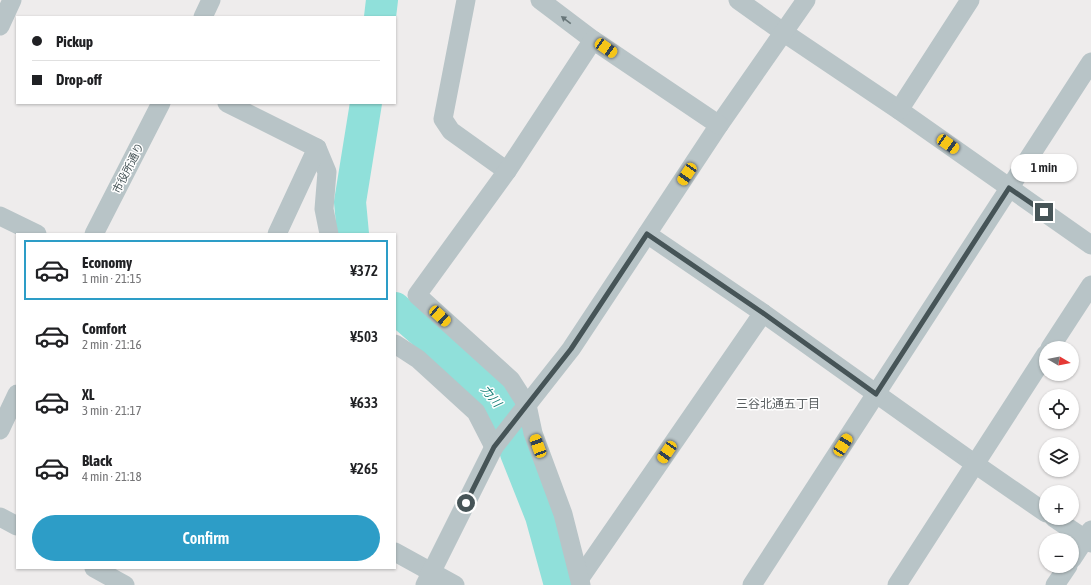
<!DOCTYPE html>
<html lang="en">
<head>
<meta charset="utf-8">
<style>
	body { margin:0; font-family:"Asap Condensed","Noto Sans JP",sans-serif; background:#f6f6f6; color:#202124; height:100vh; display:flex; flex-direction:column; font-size:15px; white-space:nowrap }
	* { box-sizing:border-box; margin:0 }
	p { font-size:13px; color:#757577 }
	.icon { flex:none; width:22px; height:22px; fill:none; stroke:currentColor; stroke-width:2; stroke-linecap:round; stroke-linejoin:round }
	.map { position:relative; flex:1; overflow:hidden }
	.sheet { position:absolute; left:16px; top:233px; width:380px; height:336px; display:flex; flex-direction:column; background:#fff; border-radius:0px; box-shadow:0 1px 3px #0004 }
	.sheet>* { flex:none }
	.guide { position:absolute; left:16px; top:16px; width:380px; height:88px; border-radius:0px; box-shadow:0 1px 3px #0004; display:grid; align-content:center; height:88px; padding:0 16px; background:#fff }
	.needle { width:26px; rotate:100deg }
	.controls { position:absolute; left:1039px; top:341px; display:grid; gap:8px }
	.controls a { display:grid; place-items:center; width:40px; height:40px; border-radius:50%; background:#fff; box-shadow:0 1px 3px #0004; font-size:20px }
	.end { position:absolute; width:18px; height:18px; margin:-9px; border:5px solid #465457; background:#fff; box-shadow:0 0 0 2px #fff }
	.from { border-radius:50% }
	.bubble { position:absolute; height:28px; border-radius:14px; background:#fff; box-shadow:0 1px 3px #0004; font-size:13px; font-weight:600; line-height:28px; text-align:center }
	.car { position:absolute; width:12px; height:24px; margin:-12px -6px; border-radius:5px; box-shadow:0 0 3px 1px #0007; background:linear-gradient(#f5c518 24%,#345 0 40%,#f5c518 0 76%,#345 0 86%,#f5c518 0) }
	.guide b { display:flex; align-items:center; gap:14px; height:38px; font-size:15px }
	.guide b+b { border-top:1px solid #e0e0e0 }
	.guide i { width:10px; height:10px; background:#202124 }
	ul { padding:7px 0 0; list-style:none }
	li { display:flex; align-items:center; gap:12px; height:60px; margin:0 8px 6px; padding:0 8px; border:2px solid transparent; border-radius:0px }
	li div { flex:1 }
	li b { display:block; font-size:15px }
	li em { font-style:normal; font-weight:600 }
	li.selected { border-color:#2d9dc7 }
	li>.icon { width:36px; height:36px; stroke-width:1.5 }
	.button { display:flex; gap:8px; margin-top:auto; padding:8px 16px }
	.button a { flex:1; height:46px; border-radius:24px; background:#2d9dc7; color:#fff; font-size:16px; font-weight:600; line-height:46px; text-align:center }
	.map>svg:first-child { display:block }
</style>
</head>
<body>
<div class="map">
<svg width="1091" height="585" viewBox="0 0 1091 585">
	<rect width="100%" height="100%" fill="#eeecec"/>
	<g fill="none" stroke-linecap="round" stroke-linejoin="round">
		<!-- river -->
		<g stroke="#90e0da" stroke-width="32">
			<path d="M380,17L382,0"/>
			<path d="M353,234L350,202L366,103"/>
			<path d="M395,308L483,385L502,408L516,453L541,516L560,585"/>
		</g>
		<!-- minor -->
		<g stroke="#b8c4c7" stroke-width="19">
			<path d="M466,0L443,119L451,131L507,171"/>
			<path d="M540,0L593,40"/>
			<path d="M738,0L783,32L899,110L1091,245"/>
			<path d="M203,17L211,0"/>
			<path d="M0,26L12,0"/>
			<path d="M227,103L317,148L327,172L324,209L329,234"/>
			<path d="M899,110L970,0"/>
			<path d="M0,216L37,234"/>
			<path d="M94,234L161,103"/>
			<path d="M277,234L317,148"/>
			<path d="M647,234L763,313L975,464L1046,513"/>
			<path d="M395,344L418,359L476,412L494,447"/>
			<path d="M1050,348L1091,285"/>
			<path d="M0,430L17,394"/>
			<path d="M0,517L17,526"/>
			<path d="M1054,518L1091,543"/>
			<path d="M395,552L455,585"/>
			<path d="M1072,559L1091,530"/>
			<path d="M94,568L125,585"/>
			<path d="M580,578L763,313"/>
			<path d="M425,585L494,447L571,349L719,125L806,0"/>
			<path d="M581,585L563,514L533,433L527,405L511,380L417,295L507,171L593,40L719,125"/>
			<path d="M752,585L1091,62"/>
			<path d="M897,585L1046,354"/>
			<path d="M1055,585L1068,566"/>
		</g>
	</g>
	<!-- one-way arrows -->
	<defs><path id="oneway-solid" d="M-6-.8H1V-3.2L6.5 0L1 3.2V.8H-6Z"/></defs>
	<use fill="#687679" href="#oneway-solid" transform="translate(566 20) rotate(-143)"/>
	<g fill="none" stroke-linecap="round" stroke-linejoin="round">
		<!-- route -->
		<path stroke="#465457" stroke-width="5" d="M466,503L494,447L571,349L647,234L763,313L876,394L1009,188L1044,212"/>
	</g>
	<g text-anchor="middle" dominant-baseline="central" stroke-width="3" stroke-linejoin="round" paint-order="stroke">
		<!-- street labels -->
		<g font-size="11" fill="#465457" stroke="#fff">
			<text transform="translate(128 168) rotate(-63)">市役所通り</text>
		</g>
		<!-- water labels -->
		<g font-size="12" font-style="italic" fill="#1a8079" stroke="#fff">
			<text transform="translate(491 396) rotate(51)">力川</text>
		</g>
		<!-- neighbourhood labels -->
		<g font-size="12" fill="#595e60" stroke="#fff">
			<text x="778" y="404">三谷北通五丁目</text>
		</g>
	</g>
</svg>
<div class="controls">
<a><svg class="needle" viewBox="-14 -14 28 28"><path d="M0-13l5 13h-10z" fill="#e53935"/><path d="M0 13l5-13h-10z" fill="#757577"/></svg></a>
<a><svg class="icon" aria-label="locate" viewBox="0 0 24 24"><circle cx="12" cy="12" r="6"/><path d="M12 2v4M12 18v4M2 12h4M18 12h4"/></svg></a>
<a><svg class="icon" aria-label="layers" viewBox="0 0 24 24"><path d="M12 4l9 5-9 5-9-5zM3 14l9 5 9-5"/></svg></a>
<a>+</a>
<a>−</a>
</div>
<i class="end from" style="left:466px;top:503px"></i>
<i class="end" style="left:1044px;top:212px"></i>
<div class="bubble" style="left:1011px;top:154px;width:66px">1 min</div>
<i class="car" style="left:606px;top:48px;rotate:124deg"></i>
<i class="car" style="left:948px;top:144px;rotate:125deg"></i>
<i class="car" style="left:687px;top:174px;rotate:214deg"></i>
<i class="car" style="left:440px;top:316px;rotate:132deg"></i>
<i class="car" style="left:843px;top:445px;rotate:33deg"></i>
<i class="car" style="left:538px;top:446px;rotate:340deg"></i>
<i class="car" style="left:667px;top:452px;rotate:214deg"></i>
<div class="guide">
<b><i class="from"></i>Pickup</b>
<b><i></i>Drop-off</b>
</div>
<section class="sheet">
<ul>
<li class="selected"><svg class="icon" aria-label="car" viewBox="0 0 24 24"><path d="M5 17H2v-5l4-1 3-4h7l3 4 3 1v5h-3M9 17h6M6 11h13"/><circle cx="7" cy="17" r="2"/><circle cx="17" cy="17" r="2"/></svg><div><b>Economy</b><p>1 min · 21:15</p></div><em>¥372</em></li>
<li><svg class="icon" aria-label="car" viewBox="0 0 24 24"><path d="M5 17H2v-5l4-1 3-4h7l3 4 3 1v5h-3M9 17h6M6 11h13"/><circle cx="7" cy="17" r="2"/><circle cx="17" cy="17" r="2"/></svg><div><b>Comfort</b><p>2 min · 21:16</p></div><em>¥503</em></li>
<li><svg class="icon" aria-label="car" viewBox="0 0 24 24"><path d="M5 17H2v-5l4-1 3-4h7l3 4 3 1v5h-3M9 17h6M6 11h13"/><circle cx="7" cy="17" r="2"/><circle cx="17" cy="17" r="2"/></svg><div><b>XL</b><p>3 min · 21:17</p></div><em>¥633</em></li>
<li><svg class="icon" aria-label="car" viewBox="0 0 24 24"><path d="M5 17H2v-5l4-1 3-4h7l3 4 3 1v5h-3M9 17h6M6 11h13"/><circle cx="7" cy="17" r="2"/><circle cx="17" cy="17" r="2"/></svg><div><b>Black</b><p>4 min · 21:18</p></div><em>¥265</em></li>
</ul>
<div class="button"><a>Confirm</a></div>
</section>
</div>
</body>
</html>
